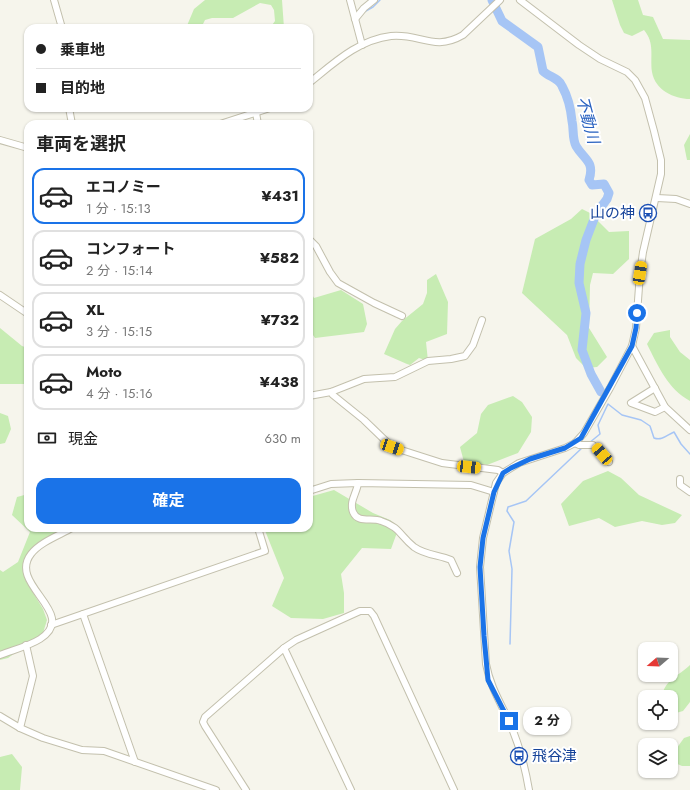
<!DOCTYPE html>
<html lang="ja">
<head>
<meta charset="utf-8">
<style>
	body { margin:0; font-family:Jost,"Noto Sans JP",sans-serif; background:#f6f6f6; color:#222; height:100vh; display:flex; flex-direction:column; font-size:15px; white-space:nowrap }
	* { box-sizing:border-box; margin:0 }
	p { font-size:13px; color:#767676 }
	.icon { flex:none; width:22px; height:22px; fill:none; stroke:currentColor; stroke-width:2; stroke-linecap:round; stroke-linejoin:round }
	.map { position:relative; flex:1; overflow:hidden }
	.details { position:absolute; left:24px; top:120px; width:289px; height:412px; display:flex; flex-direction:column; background:#fff; border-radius:12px; box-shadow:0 1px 3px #0004 }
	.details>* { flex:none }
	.guide { position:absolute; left:24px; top:24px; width:289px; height:88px; border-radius:12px; box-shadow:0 1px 3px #0004; display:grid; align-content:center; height:88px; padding:0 12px; background:#fff }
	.needle { width:26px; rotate:251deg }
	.tools { position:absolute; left:638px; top:642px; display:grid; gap:8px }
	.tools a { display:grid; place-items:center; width:40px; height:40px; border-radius:8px; background:#fff; box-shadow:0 1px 3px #0004; font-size:20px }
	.end { position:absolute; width:18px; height:18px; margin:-9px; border:5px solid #1a73e8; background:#fff; box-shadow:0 0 0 2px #fff }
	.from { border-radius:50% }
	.bubble { position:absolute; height:28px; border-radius:12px; background:#fff; box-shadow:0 1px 3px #0004; font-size:13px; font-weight:700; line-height:28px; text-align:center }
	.car { position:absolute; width:12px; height:24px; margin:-12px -6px; border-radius:5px; box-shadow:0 0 3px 1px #0007; background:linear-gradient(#f5c518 24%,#345 0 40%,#f5c518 0 76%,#345 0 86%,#f5c518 0) }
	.guide b { display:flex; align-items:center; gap:14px; height:38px; font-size:15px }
	.guide b+b { border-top:1px solid #e0e0e0 }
	.guide i { width:10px; height:10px; background:#222 }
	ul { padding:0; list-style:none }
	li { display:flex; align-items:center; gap:12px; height:56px; margin:0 8px 6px; padding:0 4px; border:2px solid #e0e0e0; border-radius:12px }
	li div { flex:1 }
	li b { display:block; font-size:15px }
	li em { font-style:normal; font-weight:700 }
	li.active { border-color:#1a73e8 }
	li>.icon { width:36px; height:36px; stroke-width:1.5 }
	h2 { padding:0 12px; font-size:18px; line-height:48px }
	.pay { display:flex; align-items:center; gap:10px; height:44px; padding:0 12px; font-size:15px }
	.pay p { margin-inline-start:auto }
	.button { display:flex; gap:8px; margin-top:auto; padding:8px 12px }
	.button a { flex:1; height:46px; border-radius:12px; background:#1a73e8; color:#fff; font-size:16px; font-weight:700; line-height:46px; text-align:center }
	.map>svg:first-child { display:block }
</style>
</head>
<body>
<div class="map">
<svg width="690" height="790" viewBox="0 0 690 790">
	<rect width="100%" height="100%" fill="#f6f5ec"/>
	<!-- green -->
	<g fill="#c7ecb3">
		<path d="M205,0H282L284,28H270L275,21L274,10L271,5L260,3L233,18H212L205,20L201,28H186L194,9Z"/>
		<path d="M612,0H638L643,15L653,17L663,39L690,40V99C674,99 655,90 652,72C650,56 655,43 644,30L632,36L624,33L620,25Z"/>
		<path d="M690,134V160H687L684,145Z"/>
		<path d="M582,209L590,213L609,232L629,231V259L613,274L593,273L590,285L589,328L607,357L597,367L586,368L576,358L567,335L522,293L535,239L571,219Z"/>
		<path d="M436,274L448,302L447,334L426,342L428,361L419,358L410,365L407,364L384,354L395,329L402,321L423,304L427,293V280Z"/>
		<path d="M309,289L314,298L341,290L363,304L367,324L364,332L315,338L309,329Z"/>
		<path d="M0,328L22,346L28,348V384H0Z"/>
		<path d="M670,330V337L680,352L690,360V401C668,389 658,366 647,344L654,333Z"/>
		<path d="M513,396L522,402L532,417L531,432L518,453L487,465L464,462L460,447L477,433L481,414L488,405Z"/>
		<path d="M0,413L8,416L11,429L5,443L0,444Z"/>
		<path d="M608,471L621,478L639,495L682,515L675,523L662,525L642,521L615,527L599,518L569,526L561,504L583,481Z"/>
		<path d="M334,490L373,513L390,520L399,527L391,549L362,548L341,574L344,593V613L323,619L291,618L272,606L284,578L264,528H309V497Z"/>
		<path d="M28,494V528H70L69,531L40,541L23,566L26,581L43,609L47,620L43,633L8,658L0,660V570L3,572L18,562L30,532L12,515L17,497Z"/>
		<path d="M690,665V702L683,711L676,713L671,712V697H662C664,680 679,676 690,665Z"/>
		<path d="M690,736V766H682L673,762L671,756L684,738Z"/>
		<path d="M12,754L22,767L20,790H0V757Z"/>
	</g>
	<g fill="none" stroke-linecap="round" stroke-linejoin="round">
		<!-- stream -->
		<g stroke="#a6c5f5" stroke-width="1.5">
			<path d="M364,12L373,7L380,0"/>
			<path d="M589,443L600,434L598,425L608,404L622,415L641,420L650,426L654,438C662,441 667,435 674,432L681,444L690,454"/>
			<path d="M510,644L512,569L509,551L514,522L507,511L508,507L526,501L583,447"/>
		</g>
		<!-- river -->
		<path stroke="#a6c5f5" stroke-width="9" d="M492,0L502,21L538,47L543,71C549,77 559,78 562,86C568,97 571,110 572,121C574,130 572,138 576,146C584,160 595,161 589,180L592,185L604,184L609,193L607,199L596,214L586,240L580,264L579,283L586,313L582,350L591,374L601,392"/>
		<!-- minor casing -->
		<g stroke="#c3c0ad" stroke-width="8">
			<g id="minor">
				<path d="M54,0L62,28"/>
				<path d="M350,0L362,45"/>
				<path d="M520,0L579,45L600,59L627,72L635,80L645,98L654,131L661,160V174L643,252L640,273L636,328L632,346L610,388L584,433L575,443L565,448L519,463L503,473L496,483L483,538L480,567L486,664C490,686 500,702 509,721C519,744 525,766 529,790"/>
				<path d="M355,19L364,8L374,0"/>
				<path d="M309,83C334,63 358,40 391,36C420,33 434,52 463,35L500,0"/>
				<path d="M69,108L72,124"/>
				<path d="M256,113L258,124"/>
				<path d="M220,124L270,108"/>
				<path d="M0,140L28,148"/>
				<path d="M657,198L676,199L690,204"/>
				<path d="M309,239L316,246L330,272L338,283L374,303L402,316"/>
				<path d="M0,295L28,314"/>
				<path d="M632,346L665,407L690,430"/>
				<path d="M655,388L631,403L655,412L665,407"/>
				<path d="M331,392L333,395L364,420L392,447L442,463L498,470L503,473"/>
				<path d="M309,396L331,392L364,379L395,377L428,361L451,359L465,356L473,345L482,320"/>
				<path d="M575,443L579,445H593L609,462"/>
				<path d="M680,479V485L690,492"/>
				<path d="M358,483C357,493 349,501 353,512C358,524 372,517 381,521C400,527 400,536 414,547C425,555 439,555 451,560L457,573"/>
				<path d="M309,491L331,484L358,483L471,485L494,492"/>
				<path d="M83,614L135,762"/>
				<path d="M51,625L265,551L258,528"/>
				<path d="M284,648L351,790"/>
				<path d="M0,655C13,650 29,646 40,639C80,613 7,585 31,554C40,542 60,535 72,528"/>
				<path d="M0,716L20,728L43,738L82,750L104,751L216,790"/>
				<path d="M20,728L33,676L26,645"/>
				<path d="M246,790L205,726L203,722L205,717L284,648L296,640L360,611H370L374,616L454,790"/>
			</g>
		</g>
		<!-- minor -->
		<use href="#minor" stroke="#fff" stroke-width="6"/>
	</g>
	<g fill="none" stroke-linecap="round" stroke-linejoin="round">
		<!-- route -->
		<path stroke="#1a73e8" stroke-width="5" d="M509,721L488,680L484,636L480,567L483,538L494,492L503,473L511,468L530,459L565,448L581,438L632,346L636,328L637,313"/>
	</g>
	<!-- icons -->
	<defs>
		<g id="bus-ring" transform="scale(0.9)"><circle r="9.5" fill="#fff" stroke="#1a4fb4" stroke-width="1.5"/><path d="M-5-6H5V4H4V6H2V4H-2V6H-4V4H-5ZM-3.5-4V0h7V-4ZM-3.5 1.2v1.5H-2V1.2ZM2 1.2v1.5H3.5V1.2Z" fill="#1a4fb4"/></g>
	</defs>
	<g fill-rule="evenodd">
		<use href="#bus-ring" x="648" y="213"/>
		<use href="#bus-ring" x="519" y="756"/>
	</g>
	<g text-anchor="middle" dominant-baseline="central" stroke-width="4" stroke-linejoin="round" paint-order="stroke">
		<!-- transit labels -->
		<g font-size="15" fill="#164399" stroke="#fff" text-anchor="end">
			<text x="635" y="213">山の神</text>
			<text x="532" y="756" text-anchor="start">飛谷津</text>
		</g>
		<!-- water labels -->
		<g font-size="16" font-style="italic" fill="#2962c0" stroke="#fff">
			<text transform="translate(588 120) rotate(75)">不動川</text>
		</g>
	</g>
</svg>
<div class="tools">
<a><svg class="needle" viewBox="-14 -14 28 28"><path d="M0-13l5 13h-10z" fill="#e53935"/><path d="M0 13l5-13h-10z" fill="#767676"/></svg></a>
<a><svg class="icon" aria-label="locate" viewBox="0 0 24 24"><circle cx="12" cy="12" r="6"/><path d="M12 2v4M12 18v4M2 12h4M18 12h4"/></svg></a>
<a><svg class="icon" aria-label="layers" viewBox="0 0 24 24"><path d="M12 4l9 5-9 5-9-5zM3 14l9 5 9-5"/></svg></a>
</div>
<i class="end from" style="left:637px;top:313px"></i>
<i class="end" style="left:509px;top:721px"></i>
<div class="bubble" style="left:523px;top:707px;width:48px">2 分</div>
<i class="car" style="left:640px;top:273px;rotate:9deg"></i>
<i class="car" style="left:392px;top:447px;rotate:109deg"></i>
<i class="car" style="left:602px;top:454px;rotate:319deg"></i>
<i class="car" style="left:469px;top:467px;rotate:96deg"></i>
<div class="guide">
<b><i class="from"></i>乗車地</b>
<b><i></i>目的地</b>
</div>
<section class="details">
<h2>車両を選択</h2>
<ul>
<li class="active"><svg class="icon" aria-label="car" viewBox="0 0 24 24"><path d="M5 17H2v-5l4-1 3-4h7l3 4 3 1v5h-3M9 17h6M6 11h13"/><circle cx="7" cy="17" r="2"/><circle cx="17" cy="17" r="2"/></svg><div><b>エコノミー</b><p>1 分 · 15:13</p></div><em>¥431</em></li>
<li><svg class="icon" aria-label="car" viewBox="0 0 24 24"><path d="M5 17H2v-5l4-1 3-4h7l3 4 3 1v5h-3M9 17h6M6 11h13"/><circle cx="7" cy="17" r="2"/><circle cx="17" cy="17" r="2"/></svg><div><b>コンフォート</b><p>2 分 · 15:14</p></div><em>¥582</em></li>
<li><svg class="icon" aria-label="car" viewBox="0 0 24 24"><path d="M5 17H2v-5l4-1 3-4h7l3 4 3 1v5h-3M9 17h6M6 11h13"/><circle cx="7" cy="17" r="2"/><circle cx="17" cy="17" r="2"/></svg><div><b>XL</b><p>3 分 · 15:15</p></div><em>¥732</em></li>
<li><svg class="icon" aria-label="car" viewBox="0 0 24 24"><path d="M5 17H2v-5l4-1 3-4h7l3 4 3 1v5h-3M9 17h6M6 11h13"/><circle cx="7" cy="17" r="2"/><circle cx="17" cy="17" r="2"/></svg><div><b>Moto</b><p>4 分 · 15:16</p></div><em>¥438</em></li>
</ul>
<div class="pay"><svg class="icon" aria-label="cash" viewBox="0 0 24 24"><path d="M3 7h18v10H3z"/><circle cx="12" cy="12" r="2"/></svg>現金<p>630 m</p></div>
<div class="button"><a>確定</a></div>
</section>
</div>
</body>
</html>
